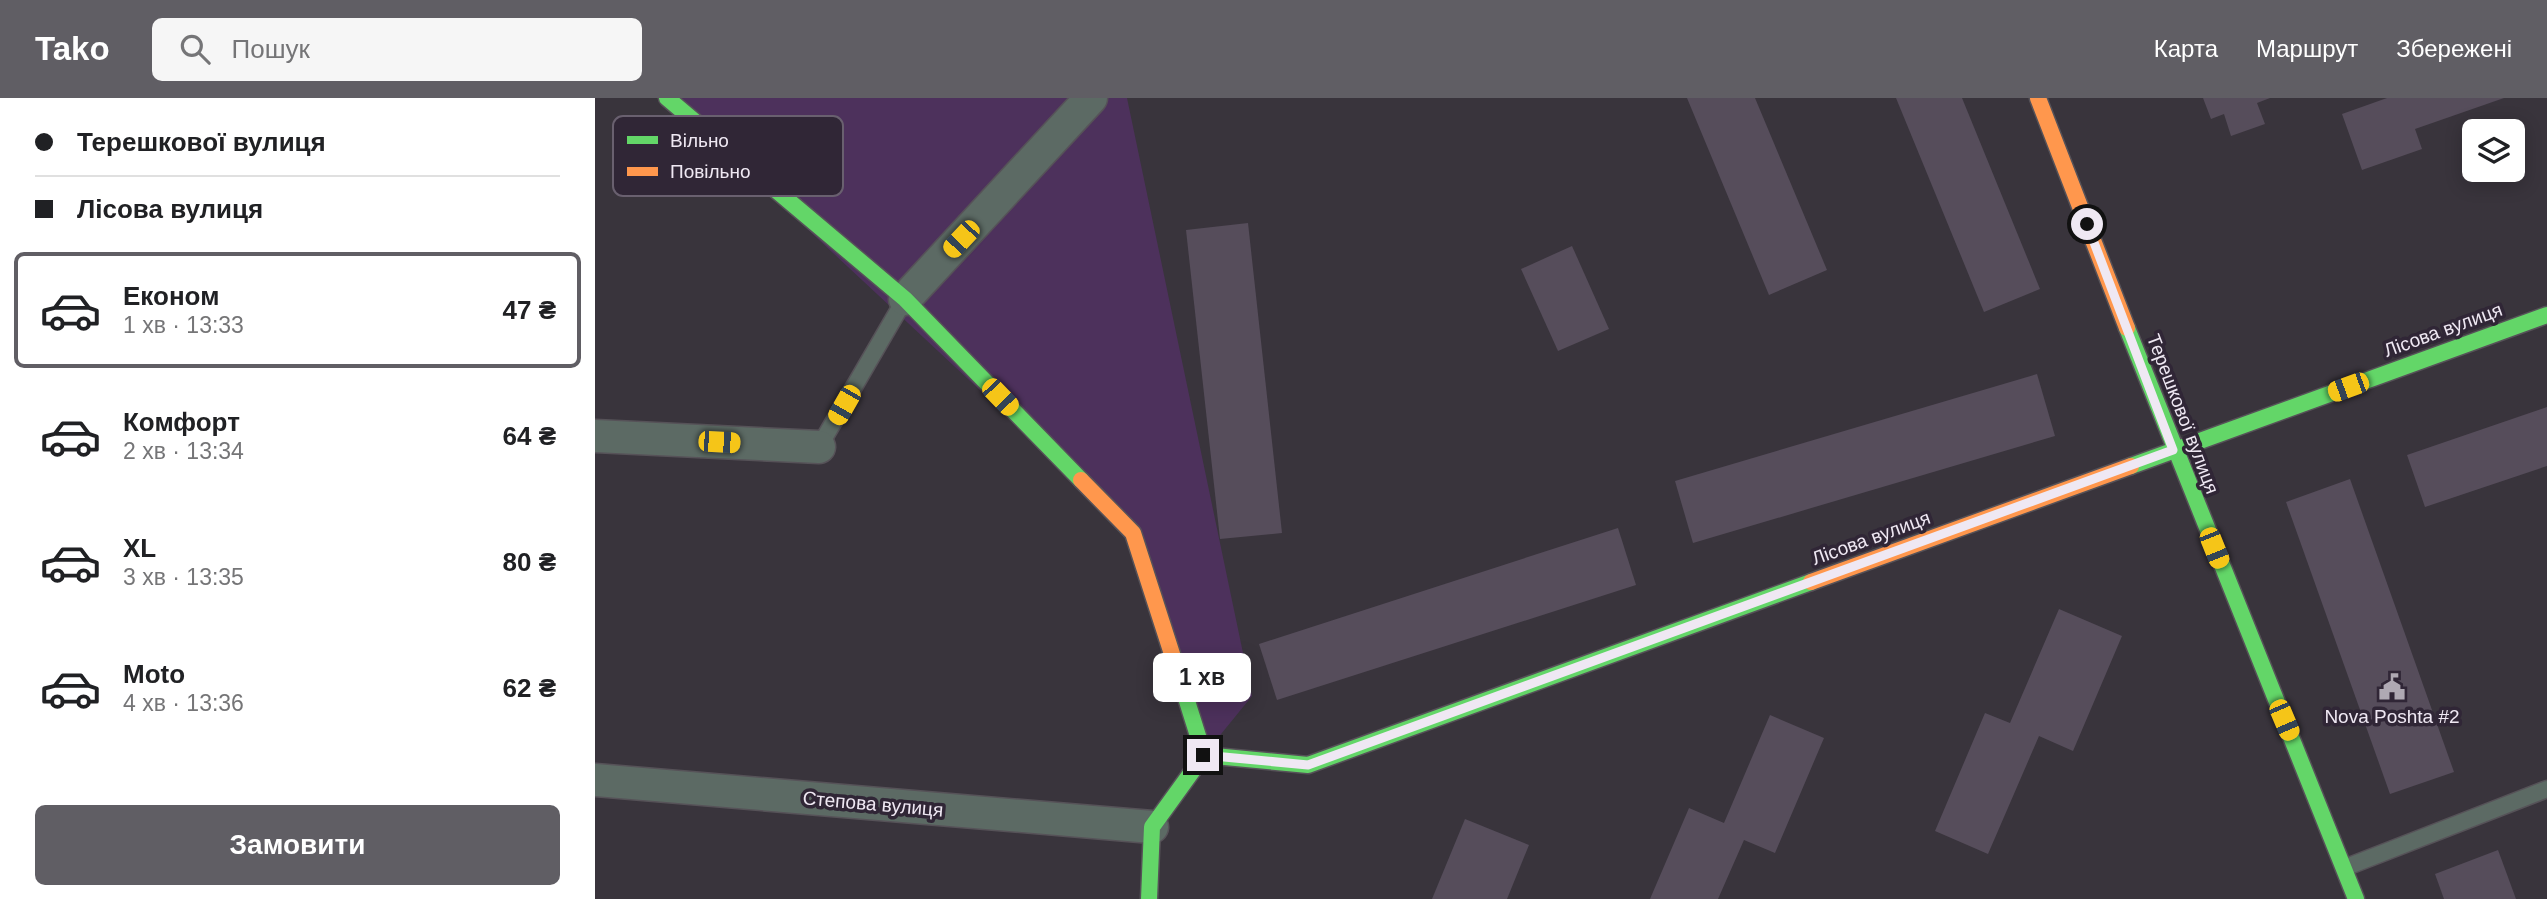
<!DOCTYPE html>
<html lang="uk">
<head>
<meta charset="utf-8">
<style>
	body { margin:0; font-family:Arial,sans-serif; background:#f6f6f6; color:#202124; height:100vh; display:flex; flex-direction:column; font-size:26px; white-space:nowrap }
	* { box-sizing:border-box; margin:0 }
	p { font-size:23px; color:#757577 }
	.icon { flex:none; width:38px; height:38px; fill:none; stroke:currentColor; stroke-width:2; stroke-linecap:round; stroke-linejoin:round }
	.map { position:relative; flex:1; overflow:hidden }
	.sheet { display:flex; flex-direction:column; background:#fff; width:595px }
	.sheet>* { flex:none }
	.banner { display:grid; align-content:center; height:154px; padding:0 35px; background:#fff }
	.controls { position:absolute; left:1867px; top:21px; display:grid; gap:14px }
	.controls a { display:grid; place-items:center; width:63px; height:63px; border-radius:10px; background:#fff; box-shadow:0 4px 18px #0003; font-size:35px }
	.end { position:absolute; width:32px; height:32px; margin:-16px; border:9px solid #efe8f3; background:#111; box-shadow:0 0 0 4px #111 }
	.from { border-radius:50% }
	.bubble { position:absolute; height:49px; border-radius:10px; background:#fff; box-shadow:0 4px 18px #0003; font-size:23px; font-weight:700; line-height:49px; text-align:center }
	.car { position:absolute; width:21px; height:42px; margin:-21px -10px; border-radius:9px; box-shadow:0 0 5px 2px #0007; background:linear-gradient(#f5c518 24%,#345 0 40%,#f5c518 0 76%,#345 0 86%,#f5c518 0) }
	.banner b { display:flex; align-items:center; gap:24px; height:66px; font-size:26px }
	.banner b+b { border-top:2px solid #e0e0e0 }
	.banner i { width:18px; height:18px; background:#202124 }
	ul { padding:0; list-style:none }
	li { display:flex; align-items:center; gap:21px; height:116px; margin:0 14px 10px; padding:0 21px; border:4px solid transparent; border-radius:10px }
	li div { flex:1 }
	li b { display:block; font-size:26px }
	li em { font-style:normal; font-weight:700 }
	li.current { border-color:#605e64 }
	li>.icon { width:63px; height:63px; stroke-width:1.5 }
	.button { display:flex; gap:14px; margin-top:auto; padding:14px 35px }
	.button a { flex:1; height:80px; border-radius:10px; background:#605e64; color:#fff; font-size:28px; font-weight:700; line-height:80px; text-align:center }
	header { display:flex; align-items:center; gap:42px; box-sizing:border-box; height:98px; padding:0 35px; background:#605e64; color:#fff }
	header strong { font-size:33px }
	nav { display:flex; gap:38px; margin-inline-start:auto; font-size:24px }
	.search { width:490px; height:63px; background:#f6f6f6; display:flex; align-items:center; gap:18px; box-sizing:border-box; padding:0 24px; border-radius:10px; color:#757577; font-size:26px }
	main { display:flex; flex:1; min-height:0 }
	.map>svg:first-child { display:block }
</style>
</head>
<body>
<header>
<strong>Tako</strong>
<div class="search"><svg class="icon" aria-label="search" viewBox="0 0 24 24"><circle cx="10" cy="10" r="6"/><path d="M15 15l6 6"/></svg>Пошук</div>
<nav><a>Карта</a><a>Маршрут</a><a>Збережені</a></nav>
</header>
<main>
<section class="sheet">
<div class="banner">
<b><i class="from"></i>Терешкової вулиця</b>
<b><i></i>Лісова вулиця</b>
</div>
<ul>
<li class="current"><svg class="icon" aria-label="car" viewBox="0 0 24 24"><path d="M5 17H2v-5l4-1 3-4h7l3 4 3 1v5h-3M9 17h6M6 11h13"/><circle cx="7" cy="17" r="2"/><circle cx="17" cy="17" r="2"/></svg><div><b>Економ</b><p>1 хв · 13:33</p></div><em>47 ₴</em></li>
<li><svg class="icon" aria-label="car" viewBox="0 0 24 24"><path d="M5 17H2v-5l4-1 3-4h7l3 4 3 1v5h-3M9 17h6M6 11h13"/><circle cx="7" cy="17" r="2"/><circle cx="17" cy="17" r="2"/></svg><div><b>Комфорт</b><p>2 хв · 13:34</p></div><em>64 ₴</em></li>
<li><svg class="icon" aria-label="car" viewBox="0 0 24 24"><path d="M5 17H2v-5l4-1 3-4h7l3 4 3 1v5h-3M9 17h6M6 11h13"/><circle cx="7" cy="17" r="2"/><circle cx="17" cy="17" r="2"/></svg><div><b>XL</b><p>3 хв · 13:35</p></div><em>80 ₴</em></li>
<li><svg class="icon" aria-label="car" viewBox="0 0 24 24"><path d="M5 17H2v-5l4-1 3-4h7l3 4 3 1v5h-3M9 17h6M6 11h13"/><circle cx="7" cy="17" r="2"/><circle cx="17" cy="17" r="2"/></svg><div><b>Moto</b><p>4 хв · 13:36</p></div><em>62 ₴</em></li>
</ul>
<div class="button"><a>Замовити</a></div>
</section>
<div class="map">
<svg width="1952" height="801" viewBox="0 0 1952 801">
	<rect width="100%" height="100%" fill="#39343c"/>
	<!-- green -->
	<path fill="#4d315c" d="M72,0H532L657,598L609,657L538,435Z"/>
	<!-- building -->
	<g fill="#564d5b">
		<path d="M1092,0H1160L1232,172L1174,197Z"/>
		<path d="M1301,0H1367L1445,191L1389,214Z"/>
		<path d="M1608,0H1675L1662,5L1670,26L1636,38L1629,16L1616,21Z"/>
		<path d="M1792,0H1909L1820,31L1827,51L1767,72L1747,16Z"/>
		<path d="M653,125L687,435L625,441L591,132Z"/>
		<path d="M977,148L1014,231L963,253L926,171Z"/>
		<path d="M1442,276L1460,338L1098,445L1080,383Z"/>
		<path d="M1952,309V368L1830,409L1812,357Z"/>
		<path d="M1755,381L1859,674L1795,696L1691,404Z"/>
		<path d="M1023,430L1041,487L682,602L664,546Z"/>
		<path d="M1464,511L1527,538L1478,653L1444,638L1393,756L1340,733L1390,615L1415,625Z"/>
		<path d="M1175,617L1229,640L1180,755L1149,742L1123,801H1055L1094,710L1129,725Z"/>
		<path d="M870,721L934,747L912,801H837Z"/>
		<path d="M1903,752L1921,801H1849L1840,776Z"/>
	</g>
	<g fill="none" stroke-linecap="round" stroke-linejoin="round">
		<!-- lane casing -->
		<g stroke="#565258" stroke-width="19">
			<g id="lane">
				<path d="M224,349L310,201"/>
				<path d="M1749,770L1952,691"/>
			</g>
		</g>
		<!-- street casing -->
		<g stroke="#565258" stroke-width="35">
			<g id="street">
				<path d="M310,201L496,0"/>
				<path d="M0,338L224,349"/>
				<path d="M0,682L557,729"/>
			</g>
		</g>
		<!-- fast casing -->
		<g stroke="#565258" stroke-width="19">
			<g id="fast">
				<path d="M72,0L310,201L486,382"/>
				<path d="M1532,230L1761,801"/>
				<path d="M1536,368L1952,217"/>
				<path d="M609,657L713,667L1216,484"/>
				<path d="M554,801L557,729L609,657L586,584"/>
			</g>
		</g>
		<!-- slow casing -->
		<g stroke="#565258" stroke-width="19">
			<g id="slow">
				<path d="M1443,0L1532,230"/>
				<path d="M486,382L538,435L586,584"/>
				<path d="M1216,484L1536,368"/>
			</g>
		</g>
		<!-- lane -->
		<use href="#lane" stroke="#5c6a64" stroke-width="16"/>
		<!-- street -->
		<use href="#street" stroke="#5c6a64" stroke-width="32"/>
		<!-- fast -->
		<use href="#fast" stroke="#63d668" stroke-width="16"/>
		<!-- slow -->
		<use href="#slow" stroke="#ff974d" stroke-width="16"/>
	</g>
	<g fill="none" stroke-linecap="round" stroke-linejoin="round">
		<!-- route -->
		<path stroke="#efe8f3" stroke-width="9" d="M608,657L713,667L1578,352L1492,126"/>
	</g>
	<!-- icons -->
	<defs>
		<g id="civic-bare" transform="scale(2.1)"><path d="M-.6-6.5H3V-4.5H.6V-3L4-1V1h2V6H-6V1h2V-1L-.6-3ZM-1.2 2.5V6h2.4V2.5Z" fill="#afa9b3" stroke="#302636" stroke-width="2.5" paint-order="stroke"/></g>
	</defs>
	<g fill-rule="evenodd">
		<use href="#civic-bare" x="1797" y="589"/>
	</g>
	<g text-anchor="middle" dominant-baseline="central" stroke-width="7" stroke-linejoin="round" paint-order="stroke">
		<!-- street labels -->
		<g font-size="19" fill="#efe8f3" stroke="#302636">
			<text transform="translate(1848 232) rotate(-20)">Лісова вулиця</text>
			<text transform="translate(1588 316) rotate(69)">Терешкової вулиця</text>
			<text transform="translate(1276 440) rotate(-20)">Лісова вулиця</text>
			<text transform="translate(278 706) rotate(5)">Степова вулиця</text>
		</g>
		<!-- poi labels -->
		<g font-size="19" fill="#efe8f3" stroke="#302636">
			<text x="1797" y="618">Nova Poshta #2</text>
		</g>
	</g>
	<!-- legend -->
	<rect x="18" y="18" width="230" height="80" rx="10" fill="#302636" stroke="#69606f" stroke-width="2"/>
	<rect x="32" y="38" width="31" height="8" fill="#63d668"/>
	<rect x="32" y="69" width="31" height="9" fill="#ff974d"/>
	<g font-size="19" fill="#efe8f3">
		<text x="75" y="49">Вільно</text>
		<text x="75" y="80">Повільно</text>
	</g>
</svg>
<div class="controls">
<a><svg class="icon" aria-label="layers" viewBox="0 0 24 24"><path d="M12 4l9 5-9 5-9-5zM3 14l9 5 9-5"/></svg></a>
</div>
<i class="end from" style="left:1492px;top:126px"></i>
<i class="end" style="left:608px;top:657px"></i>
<div class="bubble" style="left:558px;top:555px;width:98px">1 хв</div>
<i class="car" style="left:366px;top:141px;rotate:223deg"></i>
<i class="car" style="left:1753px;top:289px;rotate:250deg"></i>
<i class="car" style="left:405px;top:299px;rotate:136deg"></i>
<i class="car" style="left:249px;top:307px;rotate:210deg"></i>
<i class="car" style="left:124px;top:344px;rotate:93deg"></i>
<i class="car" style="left:1619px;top:450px;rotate:158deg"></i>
<i class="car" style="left:1689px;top:622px;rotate:157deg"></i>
</div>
</main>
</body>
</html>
